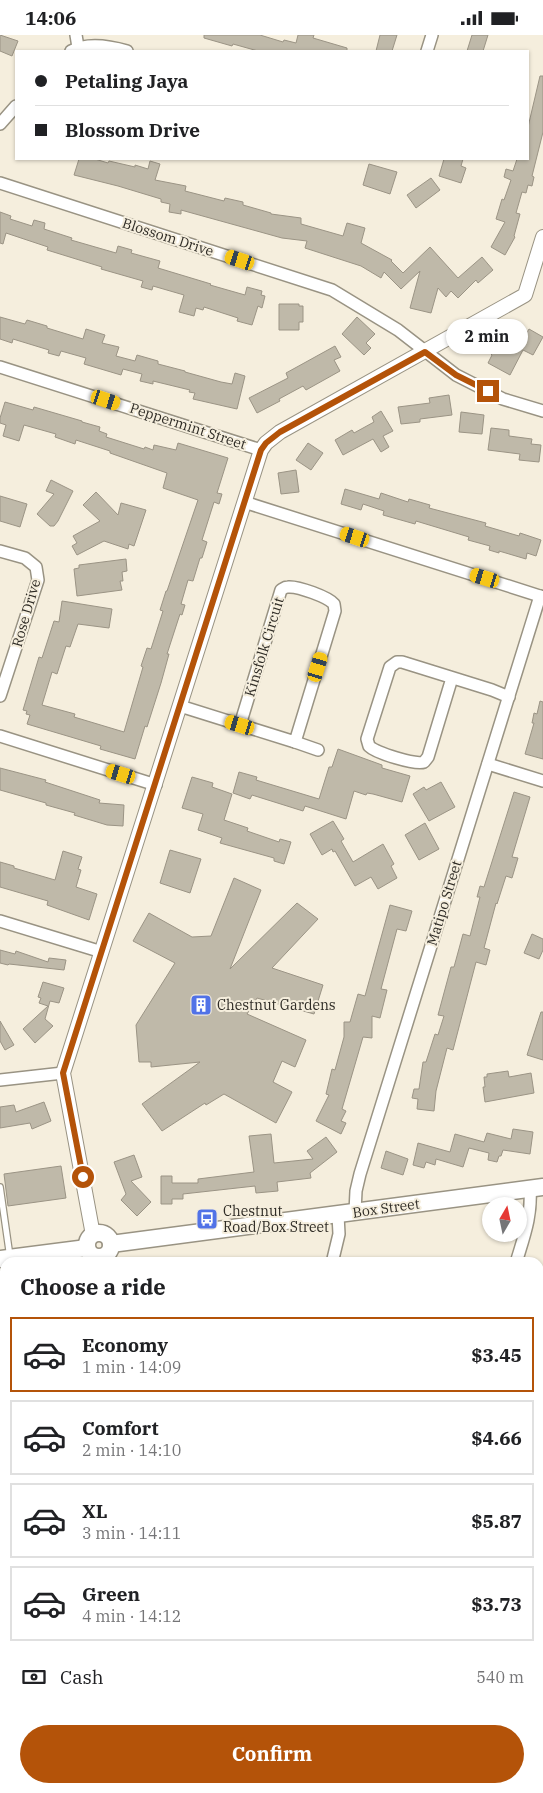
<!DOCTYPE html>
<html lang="en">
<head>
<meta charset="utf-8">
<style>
	body { margin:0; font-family:"IBM Plex Serif",serif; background:#f2f2f2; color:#202124; height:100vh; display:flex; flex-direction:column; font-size:19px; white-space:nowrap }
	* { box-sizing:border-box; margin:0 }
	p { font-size:16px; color:#757577 }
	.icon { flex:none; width:28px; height:28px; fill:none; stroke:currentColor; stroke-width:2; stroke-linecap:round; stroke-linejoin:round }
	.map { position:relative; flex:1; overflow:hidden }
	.sheet { position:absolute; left:0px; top:1222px; width:544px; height:536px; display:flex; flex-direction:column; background:#fff; border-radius:15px 15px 0 0; box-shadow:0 1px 4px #0004 }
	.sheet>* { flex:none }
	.guide { position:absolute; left:15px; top:15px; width:514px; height:110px; border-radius:0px; box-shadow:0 1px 4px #0004; display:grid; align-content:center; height:110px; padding:0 20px; background:#fff }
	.needle { width:32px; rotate:9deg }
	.buttons { position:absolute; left:482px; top:1162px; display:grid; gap:10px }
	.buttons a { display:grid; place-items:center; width:45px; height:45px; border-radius:50%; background:#fff; box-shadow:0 1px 4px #0004; font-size:25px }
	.end { position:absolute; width:22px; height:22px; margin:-11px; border:6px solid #b45309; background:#fff; box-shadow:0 0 0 2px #fff }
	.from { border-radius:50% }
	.bubble { position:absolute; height:35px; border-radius:18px; background:#fff; box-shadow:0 1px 4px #0004; font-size:16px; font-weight:700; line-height:35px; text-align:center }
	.car { position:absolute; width:15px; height:30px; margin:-15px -8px; border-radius:6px; box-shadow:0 0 4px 1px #0007; background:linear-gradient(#f5c518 24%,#345 0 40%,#f5c518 0 76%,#345 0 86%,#f5c518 0) }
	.guide b { display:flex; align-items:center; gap:18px; height:48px; font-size:19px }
	.guide b+b { border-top:1px solid #e0e0e0 }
	.guide i { width:12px; height:12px; background:#202124 }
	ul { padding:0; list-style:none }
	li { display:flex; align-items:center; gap:15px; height:75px; margin:0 10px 8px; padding:0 10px; border:2px solid #e0e0e0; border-radius:0px }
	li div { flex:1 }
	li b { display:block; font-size:19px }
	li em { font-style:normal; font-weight:700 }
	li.selected { border-color:#b45309 }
	li>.icon { width:45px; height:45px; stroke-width:1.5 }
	h2 { padding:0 20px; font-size:22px; line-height:60px }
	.pay { display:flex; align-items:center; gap:12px; height:55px; padding:0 20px; font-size:19px }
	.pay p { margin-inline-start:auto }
	.cta { display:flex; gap:10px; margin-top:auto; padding:10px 20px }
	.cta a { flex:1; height:58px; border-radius:30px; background:#b45309; color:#fff; font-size:20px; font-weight:700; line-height:58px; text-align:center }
	.status { display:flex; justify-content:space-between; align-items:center; height:35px; padding:0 25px; background:#fff; direction:ltr }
	.status svg { height:14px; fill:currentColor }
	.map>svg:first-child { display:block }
</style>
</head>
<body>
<div class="status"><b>14:06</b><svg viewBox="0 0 49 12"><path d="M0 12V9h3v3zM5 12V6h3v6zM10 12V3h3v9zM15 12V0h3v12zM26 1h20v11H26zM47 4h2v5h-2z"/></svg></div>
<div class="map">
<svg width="543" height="1758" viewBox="0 0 543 1758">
	<rect width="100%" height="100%" fill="#f5eedd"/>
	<!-- green -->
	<path fill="#f9db92" d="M539,1479L543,1481V1571L539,1570Z"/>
	<!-- building -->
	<g fill="#bfb9a9" stroke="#9b9485">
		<path d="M0,0L18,6L12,21L0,16Z"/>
		<path d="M204,0H260L283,7L284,5L296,8L298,0H314L313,3L347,13V16H258L233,9L232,11L204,3Z"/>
		<path d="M380,0H397L392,16H376Z"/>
		<path d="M472,0H488L483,16H467Z"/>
		<path d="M540,41H543V97L532,141L534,142L532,151L528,150L526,158L522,157L516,178L520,179L514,201L515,202L505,220L491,212L505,187L496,184L502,164L504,165L511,145L504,142L506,134L513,136L517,124H528V92Z"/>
		<path d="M79,124H95L108,128L109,126L135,132V130L148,134L150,126L160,129L155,145L186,151L185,156L224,166L225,163L243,167V170L271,178V179L301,183V189L343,201L347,188L365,193L361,208L392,225L391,226L403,238L430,212L458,243L482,222L493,235L478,248L476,245L458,263L451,256L446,262L438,253L431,278L410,273L420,236L401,254L384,237L381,243L361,231L305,213L307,206L282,203L181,175V179L169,177L170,169L161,167V164L118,151L74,140Z"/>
		<path d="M444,124H463L461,131L466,133L461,148L439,141Z"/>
		<path d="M369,129L397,137L390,159L363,150Z"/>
		<path d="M431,143L440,155L416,173L407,160Z"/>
		<path d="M0,177L11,181L10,184L32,191L34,185L45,188L44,194L72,203L71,205L116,218L118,211L132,215L131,218L160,226L158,233L211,249L210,250L245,260L247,252L262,256L261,260L265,261L262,273L258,271L252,290L237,286L238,283L204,272L203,275L196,273L194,281L179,277L184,260L153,251L152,255L141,252L143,246L101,234L102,232L47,215L48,212L6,198L3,209L0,208Z"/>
		<path d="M279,269H299V271H303V287H299V295H279Z"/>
		<path d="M0,282L25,289L27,285L47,291V293L83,304L86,294L105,300L102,308L119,312L116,321L135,326L137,320L158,326V329L185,336V337L221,347L232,349L235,338L245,341L237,374L193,364L195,358L189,357L190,355L153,346V349L140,346L142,339L123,334L121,340L84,329L86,323L61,316L59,321L48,318L49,315L13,304L12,308L0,304Z"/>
		<path d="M357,282L375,299L366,308L371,313L364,320L342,299Z"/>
		<path d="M529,294L543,302L533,320L523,315L510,340L488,328L492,320L489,317L494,307L511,316L519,300L524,303Z"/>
		<path d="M335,311L341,322L334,325L340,336L306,355L303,351L279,364L280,366L257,378L249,363L288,343L286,338Z"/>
		<path d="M449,360L452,380L420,384V387L401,389L398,372L430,368L429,363Z"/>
		<path d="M5,367L33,375L34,372L82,386V387L100,392L99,396L107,399L106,402L144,414L145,412L153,415L154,410L176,415L178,408L228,423L217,458L222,459L219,469L214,467L202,505L207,507L202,523H200L193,546L188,545L181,569L185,570L182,580L180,579L167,619H169L161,648L147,692L145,691L135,724L100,714L101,711L27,689L30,680L26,679L27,676L23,675L39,622L42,623L54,586L59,587L62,566L112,574L109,593L78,589L70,612L66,611L57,639L52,637L42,670L75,679L74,682L124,697L143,632L141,631L147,613L151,614L163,576L160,575L166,556H167L198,465L163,453L167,438L110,418V416L76,405L75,409L55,402L56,399L24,390L19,406L3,401L6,390L0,388V383Z"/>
		<path d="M381,376L393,396L383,401L389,412L381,417L373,404L343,420L335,405L352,395L354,398L374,387L372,382Z"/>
		<path d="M461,377L484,380L482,399L459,397Z"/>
		<path d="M491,393L509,395V401L532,404L531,409L541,410L539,427L519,425L520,419L488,415Z"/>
		<path d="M308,408L323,418L311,435L296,425Z"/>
		<path d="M296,435L299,457L281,459L278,438Z"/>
		<path d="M51,445L73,456L58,486L54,491H50L37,479L54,459L46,456Z"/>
		<path d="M345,454L379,464L381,458L408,467L409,464L430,470L429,473L486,488L485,491L519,501L520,498L541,505L536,521L527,518L526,524L499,516V518L489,515L490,511L468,505L469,502L416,486L415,489L383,480L384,476L363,469L361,475L341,469Z"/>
		<path d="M96,457L118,480L121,468L146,475L134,511L129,509L128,514L104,506L77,520L72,511L77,508L73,501L100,486L83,470Z"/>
		<path d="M0,461L27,469L20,492L0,486Z"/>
		<path d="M126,524L127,536L122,537L123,546H120L122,555L77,561L74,534L79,533V530Z"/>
		<path d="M540,666L543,667V724L525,719L534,688H532L534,678L537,679Z"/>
		<path d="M338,714L382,730V733L410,741L402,767L373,759L367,758L366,760L354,756L346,784L305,771L303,776L252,760L250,764L233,758L239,737L257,742L256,745L319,764L329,732H332Z"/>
		<path d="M0,733L46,745L45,747L100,765L99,768L124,770L123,791L107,790L74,780L75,778L46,770V768L0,755Z"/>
		<path d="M192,742L213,748L212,752L232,759L224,785L248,793L247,796L279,807L280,804L291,807L284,829L274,826V823L220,808L222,803L198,795L203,779L182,773Z"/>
		<path d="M441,747L455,772L429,786L413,759L424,752L426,755Z"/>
		<path d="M514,757L530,762L512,822L518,823L512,843L506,841L497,869L496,868L484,913L490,915L486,930L476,927L453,1015L447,1013L436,1056L434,1076L417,1074L418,1064L412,1063L414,1054H419L423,1027H426L435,999L438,1000L444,981L438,980L451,932H454L463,899L470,901L480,862H477L480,851L484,852Z"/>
		<path d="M333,786L344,804L341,806L353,827L383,809L394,829L391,831L397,843L378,854L371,842L355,851L335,816L333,817L332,814L322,820L310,799Z"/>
		<path d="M425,788L439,814L419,825L405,800Z"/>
		<path d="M170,815L201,824L190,858L160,848Z"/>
		<path d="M63,816L82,822L78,834L81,835L76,852L97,859L89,885L47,870L48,866L0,852V827L14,831V833L55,845Z"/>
		<path d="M234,843L261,855L230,934L297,868L318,884L272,933L323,950L314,979L257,963L247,979L306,1005L295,1032L282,1026L273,1047L292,1057L276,1088L224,1059L206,1070L205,1068L162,1096L142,1069L200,1027L151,1032V1027H139L136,990L175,928L133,906L149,878L192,902L211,901Z"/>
		<path d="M390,870L412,876L406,896L397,894L381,954L387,955L380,983L372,981V1003L363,1002L342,1074L346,1076L341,1086L346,1088L341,1099L316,1086L329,1060L326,1059L332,1034L335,1035L344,1002V987H350L358,959L365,961Z"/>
		<path d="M532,899L543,904V915L539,924L524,918Z"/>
		<path d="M0,915L15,919L16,916L48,927L49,923L66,925L64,935L9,929L8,930L0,928Z"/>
		<path d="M43,947L64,953L59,968L50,966L45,984L53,991L35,1008L23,994L48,971L39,968L41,963L38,962Z"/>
		<path d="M541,977H543V1025L527,1020Z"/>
		<path d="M0,986L14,1010L5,1015L0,1006Z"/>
		<path d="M508,1036L509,1042L531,1038L534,1058L485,1067L483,1052H485L484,1042H487V1039Z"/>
		<path d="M44,1067L51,1086L32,1094L30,1088L0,1093V1072L14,1070L16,1077Z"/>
		<path d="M513,1094L533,1097L530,1119L503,1115L501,1121H499L497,1127L488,1125L489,1118L469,1113L463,1132L436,1124L435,1130L426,1127L424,1133L413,1130L418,1108L450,1117L455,1099L484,1107L487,1098L511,1104Z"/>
		<path d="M271,1099L274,1128L313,1124L307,1116L326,1102L337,1117L310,1138L311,1143L277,1147L278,1156L256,1158L255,1151L183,1159V1164H172V1169H161V1141H172V1148H198V1144L254,1137L249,1101Z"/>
		<path d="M386,1116L408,1124L403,1140L381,1133Z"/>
		<path d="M134,1120L142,1142L131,1146L151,1167L137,1181L121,1165L126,1159L114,1127Z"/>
		<path d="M61,1131L66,1163L8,1171L4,1139Z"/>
	</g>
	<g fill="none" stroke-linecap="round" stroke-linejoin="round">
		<!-- service casing -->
		<g stroke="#999383" stroke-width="8">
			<g id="service">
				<path d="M0,1152L10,1222"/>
				<path d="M0,1718L5,1720"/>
				<path d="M56,1758L57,1754"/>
			</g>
		</g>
		<!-- minor casing -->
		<g stroke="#999383" stroke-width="14">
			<g id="minor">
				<path d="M76,0L78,12"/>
				<path d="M71,16C88,7 110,11 127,16"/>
				<path d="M427,16L432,0"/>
				<path d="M0,89L16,71"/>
				<path d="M0,148L332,255L398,295L456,340L503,364L543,376"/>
				<path d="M0,332L261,415"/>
				<path d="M244,467L543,562"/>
				<path d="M0,516L25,523L36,532L38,545L0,661"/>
				<path d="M452,643L428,722L424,727C415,730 376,718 369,711L367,704L390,632L397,627H402L492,655L509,662"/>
				<path d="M180,671L295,707L335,576L334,569C328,562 298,551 288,552C285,552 284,553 281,555L240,690"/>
				<path d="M0,701L156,750"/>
				<path d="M295,707L318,715"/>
				<path d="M488,729L543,746"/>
				<path d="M0,886L102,917"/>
				<path d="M0,1045L63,1038"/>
				<path d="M355,1177L356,1156L360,1139L540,561"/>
				<path d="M99,1222L100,1228"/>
				<path d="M332,1228L339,1199L338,1180"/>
				<path d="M516,1228C524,1201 532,1181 530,1153"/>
				<path d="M0,1602L5,1604"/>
				<path d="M539,1746L543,1732"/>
				<path d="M474,1754L487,1758"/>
				<path d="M535,1758L536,1754"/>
			</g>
		</g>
		<!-- tertiary casing -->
		<g stroke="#999383" stroke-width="16">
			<path id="tertiary" d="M93,1200L63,1038L261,415L266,408L280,397L525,260L543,202"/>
		</g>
		<!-- secondary casing -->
		<g stroke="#999383" stroke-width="19">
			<g id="secondary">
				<circle cx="99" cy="1210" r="12"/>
				<path d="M111,1209L543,1152"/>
				<path d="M0,1224L87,1213"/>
			</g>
		</g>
		<!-- service -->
		<use href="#service" stroke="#fff" stroke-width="5.5"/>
		<!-- minor -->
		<use href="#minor" stroke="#fff" stroke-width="11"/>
		<!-- tertiary -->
		<use href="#tertiary" stroke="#fff" stroke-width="14"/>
		<!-- secondary -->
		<use href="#secondary" stroke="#fff" stroke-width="16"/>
	</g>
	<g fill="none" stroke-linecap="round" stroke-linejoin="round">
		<!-- route -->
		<path stroke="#b45309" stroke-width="6" d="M83,1142L63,1038L261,415L266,408L280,397L425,317L456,340L488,356"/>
	</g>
	<!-- icons -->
	<defs>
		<g id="building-square" transform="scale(1.125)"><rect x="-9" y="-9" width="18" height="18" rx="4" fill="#5172e7" stroke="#f5eedd"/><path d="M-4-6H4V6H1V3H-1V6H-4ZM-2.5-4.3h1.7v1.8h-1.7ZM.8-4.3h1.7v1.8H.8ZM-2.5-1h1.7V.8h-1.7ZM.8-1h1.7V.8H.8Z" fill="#fff"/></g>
		<g id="bus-square" transform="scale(1.125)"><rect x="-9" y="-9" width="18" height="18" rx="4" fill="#5172e7" stroke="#f5eedd"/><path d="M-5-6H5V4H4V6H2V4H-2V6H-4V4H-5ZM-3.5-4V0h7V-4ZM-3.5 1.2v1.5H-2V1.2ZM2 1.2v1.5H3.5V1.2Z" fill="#fff"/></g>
	</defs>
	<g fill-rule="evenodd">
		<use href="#building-square" x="201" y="970"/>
		<use href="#bus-square" x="207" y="1184"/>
	</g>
	<g text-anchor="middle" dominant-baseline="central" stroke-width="4" stroke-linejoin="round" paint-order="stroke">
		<!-- street labels -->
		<g font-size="14" fill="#2f2c26" stroke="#f5eedd">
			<text transform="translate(168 202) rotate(18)">Blossom Drive</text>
			<text transform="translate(188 391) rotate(18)">Peppermint Street</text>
			<text transform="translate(26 578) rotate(-74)">Rose Drive</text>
			<text transform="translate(264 612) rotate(-73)">Kinsfolk Circuit</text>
			<text transform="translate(444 868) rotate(-73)">Matipo Street</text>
			<text transform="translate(386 1173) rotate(-8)">Box Street</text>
		</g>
		<!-- poi labels -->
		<g font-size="14" fill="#2f2c26" stroke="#f5eedd" text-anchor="start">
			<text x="217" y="970">Chestnut Gardens</text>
			<text x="223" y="1176">Chestnut<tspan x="223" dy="16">Road/Box Street</tspan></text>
		</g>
	</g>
</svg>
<div class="buttons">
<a><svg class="needle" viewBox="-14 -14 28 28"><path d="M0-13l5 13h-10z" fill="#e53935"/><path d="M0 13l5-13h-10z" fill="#757577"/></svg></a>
</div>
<i class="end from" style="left:83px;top:1142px"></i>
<i class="end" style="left:488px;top:356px"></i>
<div class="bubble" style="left:446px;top:284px;width:82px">2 min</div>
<i class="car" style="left:240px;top:225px;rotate:288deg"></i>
<i class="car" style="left:106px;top:365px;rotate:108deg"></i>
<i class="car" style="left:355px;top:502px;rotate:288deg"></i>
<i class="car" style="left:485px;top:543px;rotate:287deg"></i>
<i class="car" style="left:318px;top:632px;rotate:17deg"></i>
<i class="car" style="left:240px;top:690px;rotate:287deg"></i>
<i class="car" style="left:121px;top:739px;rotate:287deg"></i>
<div class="guide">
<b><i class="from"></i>Petaling Jaya</b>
<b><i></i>Blossom Drive</b>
</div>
<section class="sheet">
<h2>Choose a ride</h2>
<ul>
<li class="selected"><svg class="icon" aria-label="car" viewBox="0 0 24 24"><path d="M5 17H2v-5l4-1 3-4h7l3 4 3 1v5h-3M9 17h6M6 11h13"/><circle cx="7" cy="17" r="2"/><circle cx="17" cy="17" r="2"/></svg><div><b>Economy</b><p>1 min · 14:09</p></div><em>$3.45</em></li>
<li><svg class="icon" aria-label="car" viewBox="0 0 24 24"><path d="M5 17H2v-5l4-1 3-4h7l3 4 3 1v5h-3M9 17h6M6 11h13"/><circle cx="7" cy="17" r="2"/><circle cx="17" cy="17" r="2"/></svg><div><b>Comfort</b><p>2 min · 14:10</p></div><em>$4.66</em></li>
<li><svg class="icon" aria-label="car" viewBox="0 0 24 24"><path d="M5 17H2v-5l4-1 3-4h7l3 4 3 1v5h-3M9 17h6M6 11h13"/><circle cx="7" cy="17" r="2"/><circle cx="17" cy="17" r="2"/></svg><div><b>XL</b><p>3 min · 14:11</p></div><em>$5.87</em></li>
<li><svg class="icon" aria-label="car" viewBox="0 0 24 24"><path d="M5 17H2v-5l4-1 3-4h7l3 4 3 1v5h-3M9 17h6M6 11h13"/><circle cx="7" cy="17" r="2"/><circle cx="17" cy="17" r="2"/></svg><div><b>Green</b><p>4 min · 14:12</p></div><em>$3.73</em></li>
</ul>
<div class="pay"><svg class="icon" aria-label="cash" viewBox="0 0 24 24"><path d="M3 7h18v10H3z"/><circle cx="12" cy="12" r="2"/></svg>Cash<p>540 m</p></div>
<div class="cta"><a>Confirm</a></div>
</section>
</div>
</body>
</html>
